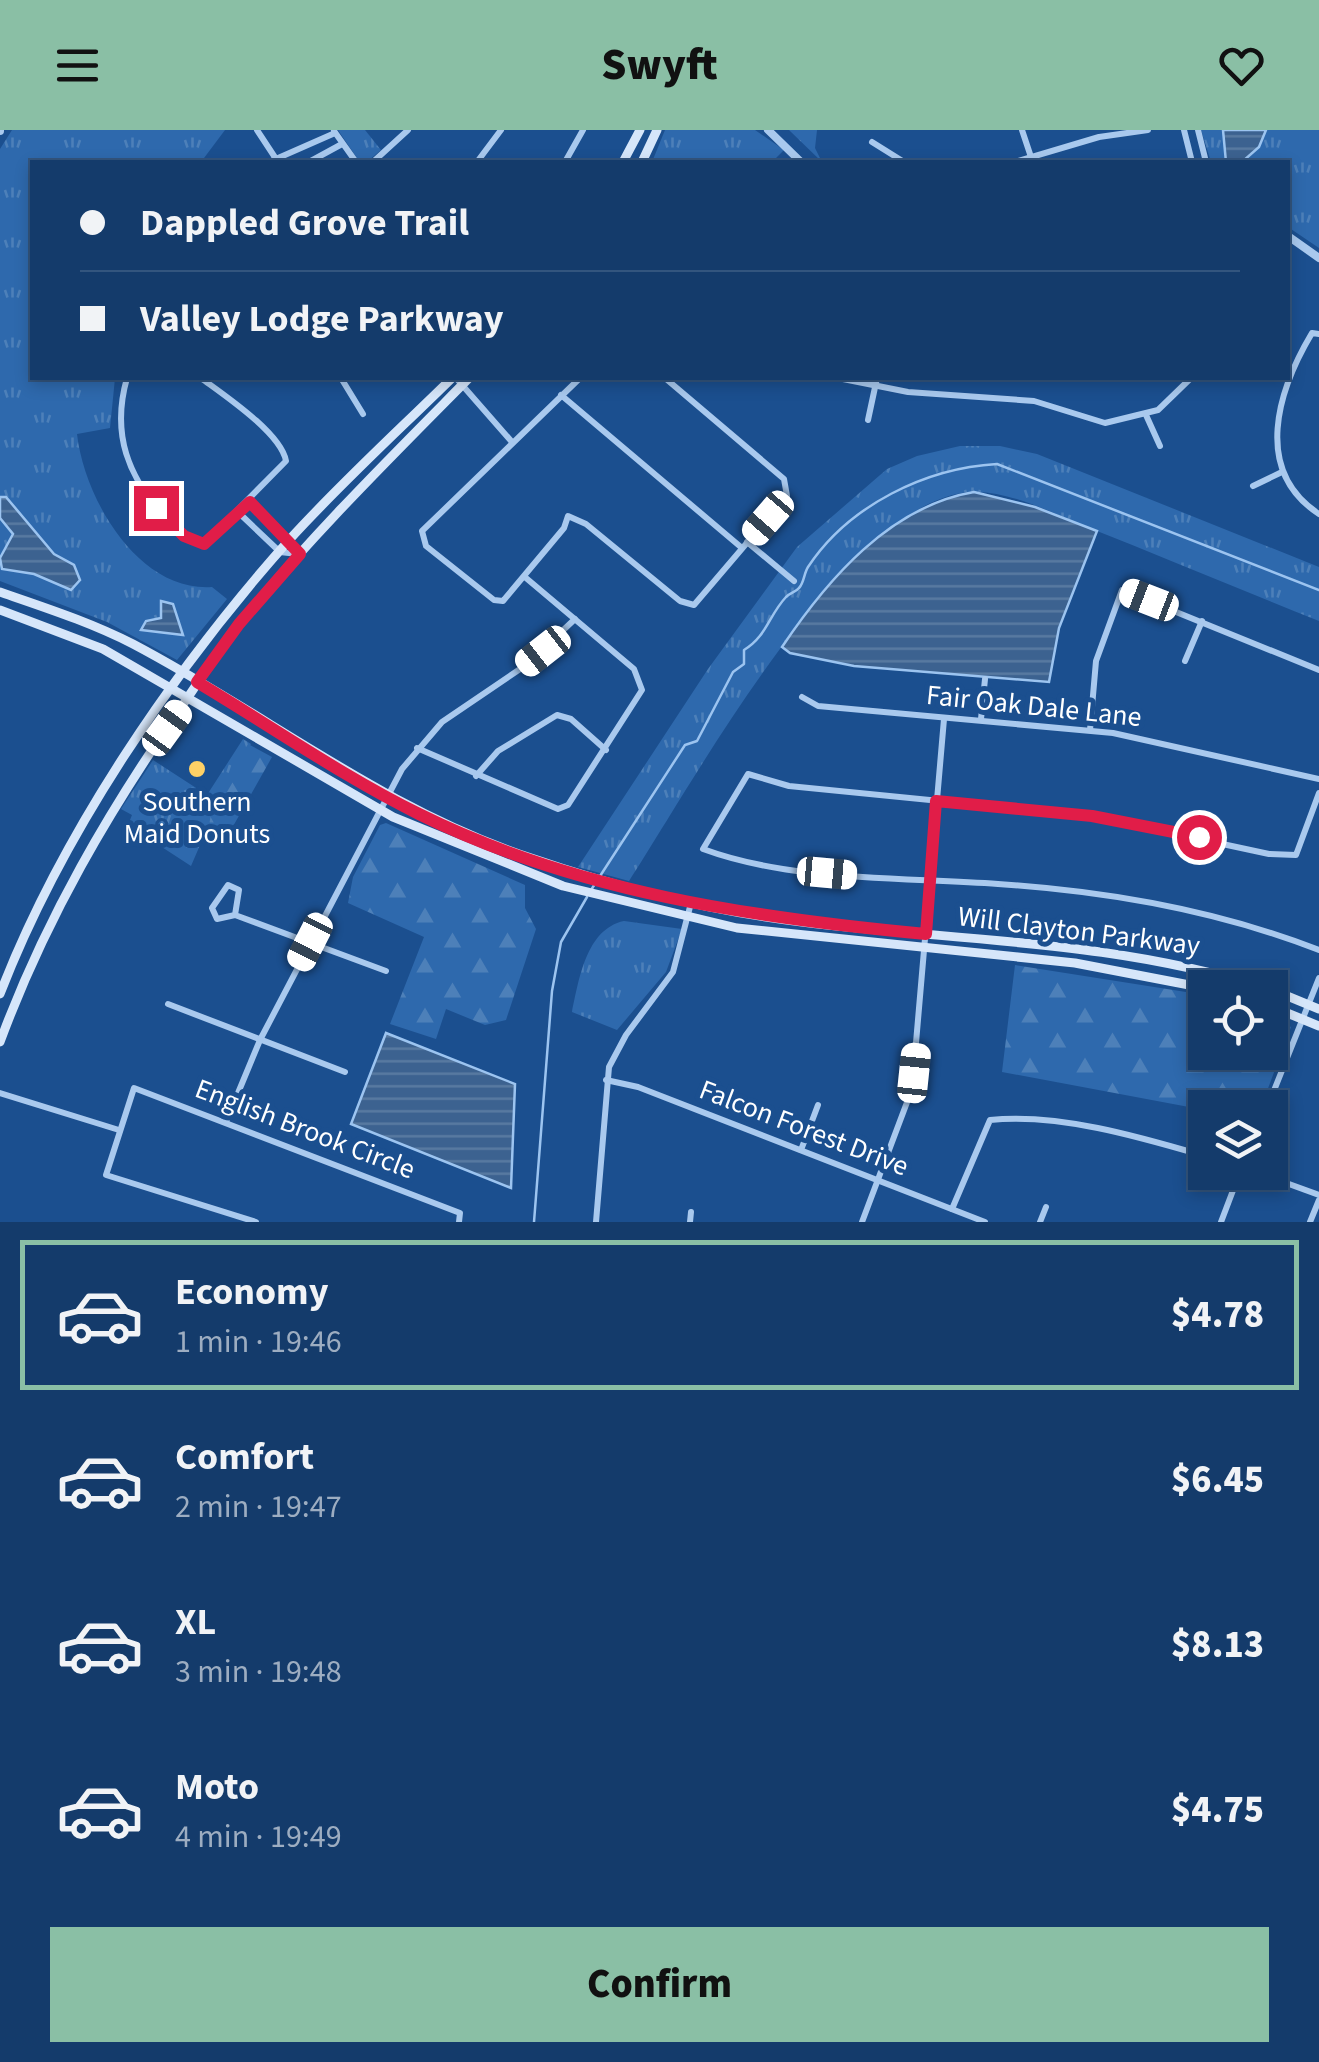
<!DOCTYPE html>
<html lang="en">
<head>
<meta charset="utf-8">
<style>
	body { margin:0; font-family:"Source Sans 3",sans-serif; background:#214673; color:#f1f3f6; height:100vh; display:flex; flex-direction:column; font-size:38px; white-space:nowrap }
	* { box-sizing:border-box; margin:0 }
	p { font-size:32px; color:#9dadc1 }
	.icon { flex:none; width:55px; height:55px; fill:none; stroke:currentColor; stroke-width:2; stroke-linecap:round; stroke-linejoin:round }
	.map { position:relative; height:1092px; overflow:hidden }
	.drawer { display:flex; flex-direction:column; background:#143b6b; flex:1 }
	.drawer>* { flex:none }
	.banner { position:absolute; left:30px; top:30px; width:1260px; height:220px; border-radius:0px; box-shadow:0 5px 15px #0003,0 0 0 2px #33557e; display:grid; align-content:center; height:220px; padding:0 50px; background:#143b6b }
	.controls { position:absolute; left:1188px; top:840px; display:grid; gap:20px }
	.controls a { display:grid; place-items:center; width:100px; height:100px; border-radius:0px; background:#143b6b; box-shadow:0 5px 15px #0003,0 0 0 2px #33557e; font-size:50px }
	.end { position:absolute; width:45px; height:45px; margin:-22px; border:12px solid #e11d48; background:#fff; box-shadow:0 0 0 5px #fff }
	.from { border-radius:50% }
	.car { position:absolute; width:30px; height:60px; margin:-30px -15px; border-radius:12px; box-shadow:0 0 8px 2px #0007; background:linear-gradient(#fff 24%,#345 0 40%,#fff 0 76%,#345 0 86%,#fff 0) }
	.banner b { display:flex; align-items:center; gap:35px; height:95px; font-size:38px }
	.banner b+b { border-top:2px solid #33557e }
	.banner i { width:25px; height:25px; background:#f1f3f6 }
	ul { padding:18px 0 0; list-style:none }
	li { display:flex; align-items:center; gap:30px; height:150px; margin:0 20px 15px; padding:0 30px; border:5px solid transparent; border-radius:0px }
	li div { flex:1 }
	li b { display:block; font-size:38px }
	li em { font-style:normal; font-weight:800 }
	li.on { border-color:#8abfa5 }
	li>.icon { width:90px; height:90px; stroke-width:1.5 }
	.primary-button { display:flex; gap:20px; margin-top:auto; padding:20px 50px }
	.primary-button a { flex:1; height:115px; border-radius:0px; background:#8abfa5; color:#111; font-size:40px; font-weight:800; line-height:115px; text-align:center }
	header { display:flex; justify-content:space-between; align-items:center; height:130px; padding:0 50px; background:#8abfa5; color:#111; font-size:45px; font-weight:800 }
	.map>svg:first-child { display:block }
</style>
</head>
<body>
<header><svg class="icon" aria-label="menu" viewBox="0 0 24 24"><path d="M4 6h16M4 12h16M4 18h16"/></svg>Swyft<svg class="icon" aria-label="heart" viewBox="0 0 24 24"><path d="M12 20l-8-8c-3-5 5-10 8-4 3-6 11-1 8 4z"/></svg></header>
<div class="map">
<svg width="1319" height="1092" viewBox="0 0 1319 1092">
	<defs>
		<pattern id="grass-tufts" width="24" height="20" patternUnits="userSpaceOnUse" patternTransform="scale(2.5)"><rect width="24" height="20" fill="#2e69ad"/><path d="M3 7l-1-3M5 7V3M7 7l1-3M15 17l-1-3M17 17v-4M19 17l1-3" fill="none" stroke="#4d80b9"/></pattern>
		<pattern id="forest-firs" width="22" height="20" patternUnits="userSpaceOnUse" patternTransform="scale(2.5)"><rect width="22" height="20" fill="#2e69ad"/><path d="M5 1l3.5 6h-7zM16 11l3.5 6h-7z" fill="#4d80b9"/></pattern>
		<pattern id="water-rules" width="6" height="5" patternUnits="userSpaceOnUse" patternTransform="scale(2.5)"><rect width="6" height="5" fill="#3c6290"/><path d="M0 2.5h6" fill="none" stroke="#597aa1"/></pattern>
	</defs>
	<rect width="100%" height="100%" fill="#1b4f8f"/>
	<!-- grass -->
	<g fill="url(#grass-tufts)">
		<path d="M12,0H225L201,32H32V248H115L110,298L77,304C84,367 137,462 212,457L227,469L177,530L107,492L0,451V19Z"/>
		<path d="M338,0H365L381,20L368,31H359Z"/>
		<path d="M665,0H755L784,20L772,32H652Z"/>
		<path d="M789,0H817L815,18L822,32Z"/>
		<path d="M1201,0H1319V118L1288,97V32H1211Z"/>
		<path d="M960,316H1000L1037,324L1319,437V491C1242,460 1165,428 1087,397C1052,383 1009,360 971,362C847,369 693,653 629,751L578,737L708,539L797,417L887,339L917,326Z"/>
		<path d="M243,609L251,614L222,664L191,736L128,695L132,685L121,679L153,630L207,665Z"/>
		<path d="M624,791L682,799L666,842L617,900L572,882C579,850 586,799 624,791Z"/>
	</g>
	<!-- forest -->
	<g fill="url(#forest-firs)">
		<path d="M248,614L272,627L227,707L209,695L214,670Z"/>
		<path d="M386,693L525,755V778L536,799L506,890L485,895L446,879L436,909L390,894L424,807L348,773L353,747L380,695Z"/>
		<path d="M1015,835L1205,865V922H1270V884L1291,897L1261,977L1205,980L1002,942Z"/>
	</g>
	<!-- water -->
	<g fill="url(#water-rules)" stroke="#9cc4f0" stroke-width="2.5">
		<path d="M1223,0H1266L1259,17L1242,32H1226Z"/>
		<path d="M974,362L1035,377L1097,401L1059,498L1049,552L854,536L790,523L782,517C827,450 890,376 974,362Z"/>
		<path d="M0,367H6L54,424L74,435L80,450L71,460L34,444L2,439L0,428L13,404L0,388Z"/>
		<path d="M161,471L173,474L183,505L141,500L146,491L161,488Z"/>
		<path d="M386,903L515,954L511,1058L351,994Z"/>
	</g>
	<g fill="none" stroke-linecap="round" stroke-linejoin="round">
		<!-- stream -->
		<g stroke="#9cc4f0" stroke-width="2.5">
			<path d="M591,760L685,615L697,611L733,542L744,534V520C767,506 769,485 786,467C790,463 796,462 799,458C804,453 804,443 808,437C849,375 926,338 997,334L1319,460"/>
			<path d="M534,1092L552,861L561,812L587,767"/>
		</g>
		<!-- minor -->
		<g stroke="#a9c9ee" stroke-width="6">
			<path d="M257,0L278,32"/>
			<path d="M1022,0L1031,27"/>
			<path d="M1184,0L1192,32"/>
			<path d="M1198,0L1206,32"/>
			<path d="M334,1L356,32"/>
			<path d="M872,12L904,32"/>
			<path d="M269,32L335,3"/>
			<path d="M309,32L342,14"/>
			<path d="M373,32L408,0"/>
			<path d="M477,32L501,0"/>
			<path d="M565,32L583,0"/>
			<path d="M1015,32L1099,7L1148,0"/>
			<path d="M1319,204L1312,203C1278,260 1252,340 1319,384"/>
			<path d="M127,248C111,304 128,347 166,389C176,401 188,413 204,414L286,331C281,303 224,265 201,248"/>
			<path d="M341,248L363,284"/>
			<path d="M456,248L512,312"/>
			<path d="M580,248L422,401L426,416L494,470L503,471L564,398L568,386L586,394L680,471L694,475L787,366L784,349L665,248"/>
			<path d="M838,248L908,262L1034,271L1105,293L1158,280L1191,248"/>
			<path d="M561,265L742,418"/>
			<path d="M1146,285L1160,316"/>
			<path d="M868,290L877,248"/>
			<path d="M1253,356L1282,342"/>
			<path d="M250,372L299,423"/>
			<path d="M239,383L280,422L298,424"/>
			<path d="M747,412L794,451"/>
			<path d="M1185,531L1202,491"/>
			<path d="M802,567L818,576L1113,603L1319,649"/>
			<path d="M981,589L985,549"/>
			<path d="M1090,600L1096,531L1122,460L1319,540"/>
			<path d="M417,618L558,679L568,675L642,560L634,539L526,448"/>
			<path d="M476,646L498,621L557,585L571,589L606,620"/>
			<path d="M1319,663L1296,725L1269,724L1092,686L789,656L748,644L703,719C792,752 904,747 998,754C1106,761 1219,781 1319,820"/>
			<path d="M235,785L239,760L228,755L212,778L217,789L235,785L386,841"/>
			<path d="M168,874L345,942"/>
			<path d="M606,950L638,957L985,1092"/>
			<path d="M0,963L119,1000"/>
			<path d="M1267,978L1319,848"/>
			<path d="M226,992L260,910L402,639L442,592L526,535L575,489"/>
			<path d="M801,1020L818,975"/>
			<path d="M1256,1042L1319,1065"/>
			<path d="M952,1079L990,990C1059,983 1140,1007 1205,1026"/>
			<path d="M256,1092L106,1045L134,958L460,1083L459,1092"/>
			<path d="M596,1092L609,937L626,905L673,842L691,773"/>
			<path d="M690,1092L691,1082"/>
			<path d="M862,1092L912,959L944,589"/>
			<path d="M1040,1092L1046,1077"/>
			<path d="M1221,1092L1240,1042"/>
			<path d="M1310,1092L1319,1070"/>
		</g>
		<!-- tertiary -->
		<g stroke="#a9c9ee" stroke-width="8">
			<path d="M768,0L801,32"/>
			<path d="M0,1V0"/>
			<path d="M1288,106L1319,128"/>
		</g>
		<!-- secondary -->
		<g stroke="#d6e6fa" stroke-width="9">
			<path d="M623,32L640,0"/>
			<path d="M642,32L657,0"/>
			<path d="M0,462C46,478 90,492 133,514C268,585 385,680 531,728C619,758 710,781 802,792C957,811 1114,810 1264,858"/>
			<path d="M0,480L103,519L393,687L563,756L737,798L1075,833L1205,858"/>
			<path d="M1270,859L1319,879"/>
			<path d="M0,864C62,703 175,538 290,409C341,353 398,301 452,248"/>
			<path d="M1270,876L1319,896"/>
			<path d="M0,912C45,790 109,680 184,573C203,546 220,517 241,492C311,406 391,327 469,248"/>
		</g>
	</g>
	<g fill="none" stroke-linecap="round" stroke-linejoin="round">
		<!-- route -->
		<path stroke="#e11d48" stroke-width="12" d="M156,378L184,406L204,414L250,372L300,424L239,494L197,552C271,596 342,646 419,684C576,762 754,788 926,804L936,671L1092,686L1199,707"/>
	</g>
	<!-- markers -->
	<circle fill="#ffd166" stroke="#1b4f8f" stroke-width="4" cx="197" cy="639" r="10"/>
	<g text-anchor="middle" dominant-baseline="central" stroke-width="10" stroke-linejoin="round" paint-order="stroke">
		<!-- street labels -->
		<g font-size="28" fill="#fff" stroke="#1b4f8f">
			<text transform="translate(1034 576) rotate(6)">Fair Oak Dale Lane</text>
			<text transform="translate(1079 801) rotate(7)">Will Clayton Parkway</text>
			<text transform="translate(804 998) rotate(21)">Falcon Forest Drive</text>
			<text transform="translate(305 999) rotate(21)">English Brook Circle</text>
		</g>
		<!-- poi labels -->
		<g font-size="28" fill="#fff" stroke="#1b4f8f">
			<text x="197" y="672">Southern<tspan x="197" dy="32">Maid Donuts</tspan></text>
		</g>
	</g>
</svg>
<div class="controls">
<a><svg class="icon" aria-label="locate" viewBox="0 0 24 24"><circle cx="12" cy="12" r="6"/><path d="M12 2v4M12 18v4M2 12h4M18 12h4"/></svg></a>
<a><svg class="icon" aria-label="layers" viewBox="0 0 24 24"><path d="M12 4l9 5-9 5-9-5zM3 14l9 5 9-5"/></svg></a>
</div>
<i class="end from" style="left:1199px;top:707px"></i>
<i class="end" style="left:156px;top:378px"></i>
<i class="car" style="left:768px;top:388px;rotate:221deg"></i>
<i class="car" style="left:1149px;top:470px;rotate:291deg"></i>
<i class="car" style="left:543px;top:521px;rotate:232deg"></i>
<i class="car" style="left:167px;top:598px;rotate:36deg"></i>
<i class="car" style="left:827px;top:743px;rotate:95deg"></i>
<i class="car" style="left:310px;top:812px;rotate:207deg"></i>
<i class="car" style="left:914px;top:943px;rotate:6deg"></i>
<div class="banner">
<b><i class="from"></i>Dappled Grove Trail</b>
<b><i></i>Valley Lodge Parkway</b>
</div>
</div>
<section class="drawer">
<ul>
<li class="on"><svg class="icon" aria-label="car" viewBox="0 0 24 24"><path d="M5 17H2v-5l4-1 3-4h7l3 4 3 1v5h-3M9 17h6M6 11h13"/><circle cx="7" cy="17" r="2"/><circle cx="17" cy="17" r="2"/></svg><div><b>Economy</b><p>1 min · 19:46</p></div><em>$4.78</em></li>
<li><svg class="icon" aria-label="car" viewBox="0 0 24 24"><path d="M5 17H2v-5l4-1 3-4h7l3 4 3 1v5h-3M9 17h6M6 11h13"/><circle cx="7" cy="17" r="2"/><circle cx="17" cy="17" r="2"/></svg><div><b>Comfort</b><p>2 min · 19:47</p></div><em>$6.45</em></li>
<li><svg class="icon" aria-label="car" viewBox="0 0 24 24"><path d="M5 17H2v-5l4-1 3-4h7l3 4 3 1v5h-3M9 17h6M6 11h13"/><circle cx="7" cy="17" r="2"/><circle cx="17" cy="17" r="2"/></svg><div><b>XL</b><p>3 min · 19:48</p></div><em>$8.13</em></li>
<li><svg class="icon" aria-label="car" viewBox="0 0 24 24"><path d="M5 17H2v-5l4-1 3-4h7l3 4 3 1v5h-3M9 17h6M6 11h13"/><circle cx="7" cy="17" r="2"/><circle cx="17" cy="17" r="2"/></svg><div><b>Moto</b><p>4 min · 19:49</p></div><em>$4.75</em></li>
</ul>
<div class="primary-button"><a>Confirm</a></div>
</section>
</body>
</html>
